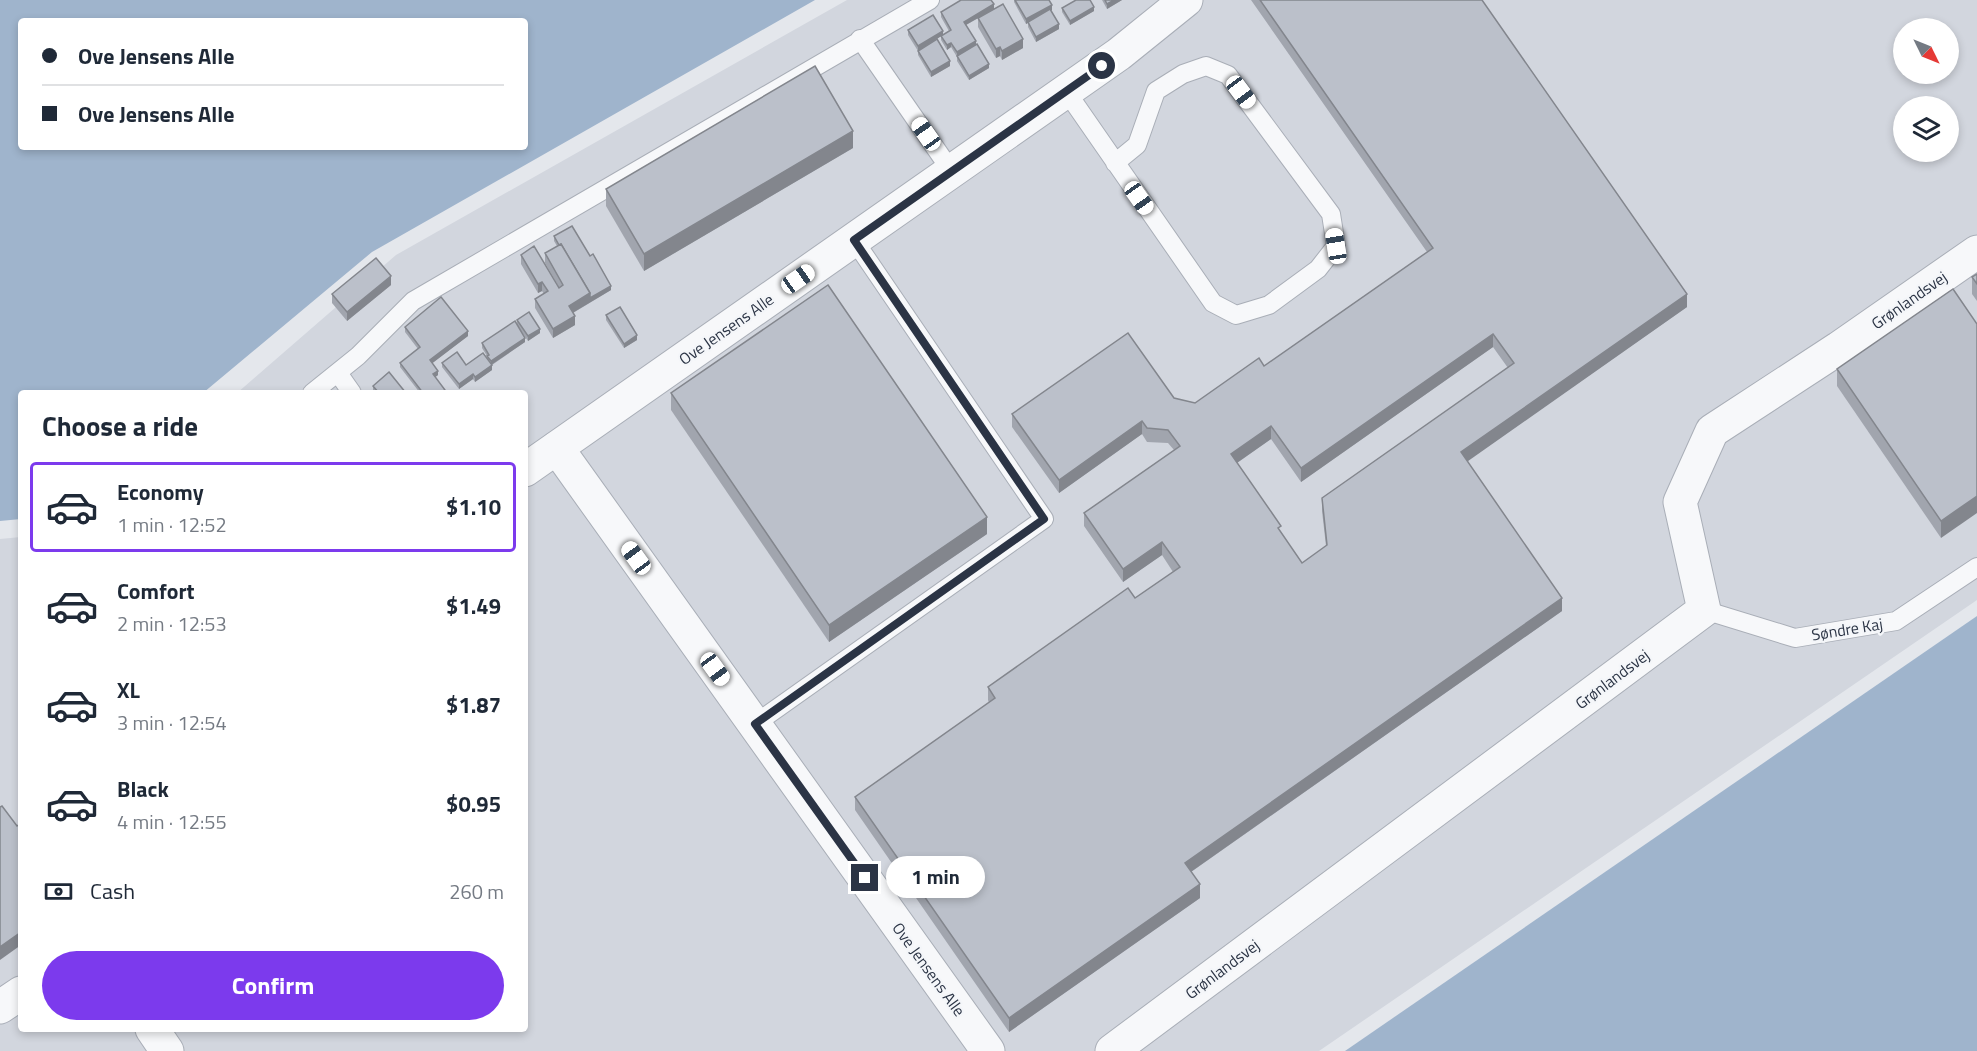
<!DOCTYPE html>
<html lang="en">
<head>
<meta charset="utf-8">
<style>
	body { margin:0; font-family:"Titillium Web",sans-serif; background:#f6f6f7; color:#1f2937; height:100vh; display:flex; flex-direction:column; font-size:22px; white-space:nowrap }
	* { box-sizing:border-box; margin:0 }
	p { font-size:20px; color:#747a83 }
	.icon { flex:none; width:33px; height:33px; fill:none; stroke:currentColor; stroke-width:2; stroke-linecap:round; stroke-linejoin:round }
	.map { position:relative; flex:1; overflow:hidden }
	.sheet { position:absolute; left:18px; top:390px; width:510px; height:642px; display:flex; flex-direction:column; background:#fff; border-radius:6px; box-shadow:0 3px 9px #0003 }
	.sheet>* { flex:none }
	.banner { position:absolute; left:18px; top:18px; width:510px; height:132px; border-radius:6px; box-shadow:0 3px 9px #0003; display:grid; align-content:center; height:132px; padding:0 24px; background:#fff }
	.needle { width:39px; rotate:133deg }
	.fabs { position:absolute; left:1893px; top:18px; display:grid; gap:12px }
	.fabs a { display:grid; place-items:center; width:66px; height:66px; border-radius:50%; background:#fff; box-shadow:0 3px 9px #0003; font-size:30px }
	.end { position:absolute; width:27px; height:27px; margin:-14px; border:8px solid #2b3445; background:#fff; box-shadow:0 0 0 3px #fff }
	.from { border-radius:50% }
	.bubble { position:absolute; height:42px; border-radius:21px; background:#fff; box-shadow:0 3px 9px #0003; font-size:20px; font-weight:700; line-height:42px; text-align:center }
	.car { position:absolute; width:18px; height:36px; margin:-18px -9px; border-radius:8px; box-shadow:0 0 4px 2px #0007; background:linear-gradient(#fff 24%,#345 0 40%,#fff 0 76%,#345 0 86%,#fff 0) }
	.banner b { display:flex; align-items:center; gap:21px; height:57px; font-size:22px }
	.banner b+b { border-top:2px solid #e0e1e3 }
	.banner i { width:15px; height:15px; background:#1f2937 }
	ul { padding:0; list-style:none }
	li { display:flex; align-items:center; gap:18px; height:90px; margin:0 12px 9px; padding:0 12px; border:3px solid transparent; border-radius:6px }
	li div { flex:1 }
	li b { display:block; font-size:22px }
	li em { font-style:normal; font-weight:700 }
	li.on { border-color:#7c3aed }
	li>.icon { width:54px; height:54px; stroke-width:1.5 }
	h2 { padding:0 24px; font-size:27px; line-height:72px }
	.pay { display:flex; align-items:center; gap:15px; height:66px; padding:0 24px; font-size:22px }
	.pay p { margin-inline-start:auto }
	.cta { display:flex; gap:12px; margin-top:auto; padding:12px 24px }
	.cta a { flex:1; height:69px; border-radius:36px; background:#7c3aed; color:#fff; font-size:24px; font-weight:700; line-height:69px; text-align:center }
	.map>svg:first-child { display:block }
</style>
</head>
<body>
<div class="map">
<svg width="1977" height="1051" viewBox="0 0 1977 1051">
	<rect width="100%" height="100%" fill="#e4e7ec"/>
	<!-- built -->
	<path fill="#d2d6de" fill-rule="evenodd" d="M847,0H1977V600L1319,1051H0V539L21,537V1029H525V393H237L396,255ZM1904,28H1948V74H1904ZM1904,106H1948V152H1904Z"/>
	<!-- water -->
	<g fill="#9fb4cc" fill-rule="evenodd">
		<path d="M0,0H815L372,252L203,393H21V519L0,521ZM21,21H525V147H21Z"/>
		<path d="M1977,616V1051H1345Z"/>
	</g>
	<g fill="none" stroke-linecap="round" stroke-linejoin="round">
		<!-- lane casing -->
		<g stroke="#a9aeb7" stroke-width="20">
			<g id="lane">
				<path d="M860,39L952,172"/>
				<path d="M1066,91L1213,303L1236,315L1269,305L1318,269L1336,246L1331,214L1228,75L1206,66L1183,74L1156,91L1137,145L1115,163"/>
				<path d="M338,373L352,393"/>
				<path d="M312,393L358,356L413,301L930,0"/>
				<path d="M1704,610L1795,638L1896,621L1977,567"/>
				<path d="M755,724L1044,519L854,240"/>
			</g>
		</g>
		<!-- street casing -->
		<g stroke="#a9aeb7" stroke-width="35">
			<g id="street">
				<path d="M557,448L988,1051"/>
				<path d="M525,470L1119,54L1186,0"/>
				<path d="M0,1007L21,993"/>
				<path d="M152,1029L167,1051"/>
				<path d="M1112,1051L1704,610L1680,502L1712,431L1839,348L1977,252"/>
			</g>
		</g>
		<!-- lane -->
		<use href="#lane" stroke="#f7f8fa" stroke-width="18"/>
		<!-- street -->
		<use href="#street" stroke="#f7f8fa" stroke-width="33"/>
	</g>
	<!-- wall -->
	<g fill="#a1a5ae" fill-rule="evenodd">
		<path d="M1014,0H1049L1052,10H1051L1059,29L1036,42L1028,27V23L1026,24L1014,2Z"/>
		<path d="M1102,0H1122L1107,9Z"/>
		<path d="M1251,0H1482L1687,307L1467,461L1562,611L1191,872L1200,898L1009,1032L855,810V797L989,703L988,700V687L1135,598L1173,572L1162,555L1123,582L1084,526V513L1174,450L1168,443L1147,442L1142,434L1059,493L1012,427V414L1174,398L1195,403L1264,366L1427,252ZM1493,347L1508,368L1322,498V511L1326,546L1302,563L1281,534L1237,463L1271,439L1301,482Z"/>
		<path d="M1062,8L1094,11L1070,25L1062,12Z"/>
		<path d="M994,9L966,25L989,68L969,80L957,61V57L951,47L947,50L941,40V36L918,51L908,35V30L943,35L949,31L941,17V12Z"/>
		<path d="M978,18L1023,48L1002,60L1000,56L996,58L978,27Z"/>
		<path d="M918,51L950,66L931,77L918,55Z"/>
		<path d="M853,148L644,271L606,206V189Z"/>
		<path d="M554,236L590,256L611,290L573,313L575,325L553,338L535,308V299L544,294L542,291L538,293L521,264V255L559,288V287L545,263V253L557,246L554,241Z"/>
		<path d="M1977,274V301L1972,294V277Z"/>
		<path d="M391,285L347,321L332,303V294Z"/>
		<path d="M1953,289L1941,538L1837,386V369Z"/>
		<path d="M606,315L637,340L624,348L606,320Z"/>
		<path d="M517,320L540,333L528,341L517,325Z"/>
		<path d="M405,327L468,336L432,363L438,375L435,377L445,393H420L400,367V363L418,349L405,332Z"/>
		<path d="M525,342L492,365V370L475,382L473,379L459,389L442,367V363L466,365L487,359V356L482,348V343Z"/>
		<path d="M373,386L406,393H375L373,390Z"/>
		<path d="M671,393L987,534L829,642L671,410Z"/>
	</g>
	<!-- shaded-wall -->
	<g fill="#83868d">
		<path d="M1114,0H1122L1107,9V4Z"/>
		<path d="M994,4V9L964,26V22Z"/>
		<path d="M1052,5V10L1026,24V19Z"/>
		<path d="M1094,7V11L1070,25V21Z"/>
		<path d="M1059,24V29L1036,42V37Z"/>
		<path d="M943,31V35L918,51V46Z"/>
		<path d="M1023,39V48L1002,60V51Z"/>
		<path d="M976,41V46L957,57V52Z"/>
		<path d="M951,43V47L947,50V45Z"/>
		<path d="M1000,47V56L996,58V49Z"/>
		<path d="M950,61V66L931,77V72Z"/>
		<path d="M989,64V68L969,80V76Z"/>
		<path d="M853,131V148L644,271V254Z"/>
		<path d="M391,276V285L347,321V312Z"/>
		<path d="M542,282V291L538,293V284Z"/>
		<path d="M611,286V290L569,315V306L590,293Z"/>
		<path d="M1687,294V307L1461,466V452Z"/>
		<path d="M575,316V325L553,338V329Z"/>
		<path d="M540,329V333L528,341V336Z"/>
		<path d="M468,331V336L430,365V360Z"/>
		<path d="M1493,334V347L1301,482V468Z"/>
		<path d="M637,335V340L624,348V344Z"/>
		<path d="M525,338V342L491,365V361Z"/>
		<path d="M492,365V370L475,382V377Z"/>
		<path d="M438,371V375L433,379V374Z"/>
		<path d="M473,374V379L459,389V384Z"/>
		<path d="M1142,421V434L1059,493V480Z"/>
		<path d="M1271,426V439L1231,467V454Z"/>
		<path d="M1977,496V513L1941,538V521Z"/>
		<path d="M987,517V534L829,642V625Z"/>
		<path d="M1162,542V555L1123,582V569Z"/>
		<path d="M1562,598V611L1185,876V863Z"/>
		<path d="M1200,884V898L1009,1032V1018Z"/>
		<path d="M21,932V945L0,960V947Z"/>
	</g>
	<!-- building -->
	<g fill="#bbc0ca" stroke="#83868d" stroke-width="1.5" fill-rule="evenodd">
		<path d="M961,0H991L994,4L964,22L976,41L957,52L951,43L947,45L941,36L951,30L941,12Z"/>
		<path d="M1015,0H1049L1052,5L1026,19Z"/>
		<path d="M1076,0H1090L1094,7L1070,21L1062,8Z"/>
		<path d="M1105,0H1114L1107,4Z"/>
		<path d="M1260,0H1482L1687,294L1461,452L1562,598L1185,863L1200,884L1009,1018L855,797L995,698L988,687L1128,588L1135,598L1180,567L1162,542L1123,569L1084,513L1180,446L1168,430L1147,428L1142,421L1059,480L1012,414L1128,333L1174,398L1195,403L1259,358L1264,366L1433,248ZM1493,334L1514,363L1322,498L1327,545L1302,563L1278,528L1281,526L1231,454L1271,426L1301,468Z"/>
		<path d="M1003,4L1023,39L1002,51L1000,47L996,49L978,18Z"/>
		<path d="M1050,9L1059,24L1036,37L1028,22Z"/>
		<path d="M933,15L943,31L918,46L908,30Z"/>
		<path d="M937,39L950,61L931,72L918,51Z"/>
		<path d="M977,44L989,64L969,76L957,56Z"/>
		<path d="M815,66L853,131L644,254L606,189Z"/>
		<path d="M572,226L590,256L593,254L611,286L590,298V293L561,244L559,245L554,236Z"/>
		<path d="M561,244L590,293L569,306L575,316L553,329L535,299L548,291L542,282L538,284L521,255L534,246L559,288L563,285L545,253Z"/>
		<path d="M376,258L391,276L347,312L332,294Z"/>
		<path d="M1977,274V284L1972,277Z"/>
		<path d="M828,285L987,517L829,625L671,393Z"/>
		<path d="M1953,289L1977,324V496L1941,521L1837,369Z"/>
		<path d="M441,297L468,331L430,360L438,371L433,374L445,390L440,393H423L400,363L420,347L405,327Z"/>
		<path d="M620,307L637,335L624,344L606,315Z"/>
		<path d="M529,312L540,329L528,336L517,320Z"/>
		<path d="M515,321L525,338L491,361L487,356L489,355L482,343Z"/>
		<path d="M457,352L466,365L483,353L492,365L475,377L473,374L459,384L442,363Z"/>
		<path d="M389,372L406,393H379L373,386Z"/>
		<path d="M2,806L17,826L21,823V932L0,947V807Z"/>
	</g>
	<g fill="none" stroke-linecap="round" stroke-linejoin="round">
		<!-- route -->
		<path stroke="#2b3445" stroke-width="8" d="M865,878L755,724L1044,519L854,240L1102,66"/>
	</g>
	<g text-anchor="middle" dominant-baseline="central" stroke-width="4.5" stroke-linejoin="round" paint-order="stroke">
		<!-- street labels -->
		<g font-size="16" fill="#2b3445" stroke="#f4f6f9">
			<text transform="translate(1909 300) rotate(-35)">Grønlandsvej</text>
			<text transform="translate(726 329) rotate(-35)">Ove Jensens Alle</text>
			<text transform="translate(1847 629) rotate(-9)">Søndre Kaj</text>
			<text transform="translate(1612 679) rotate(-37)">Grønlandsvej</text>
			<text transform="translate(929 969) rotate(54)">Ove Jensens Alle</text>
			<text transform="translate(1222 969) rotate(-37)">Grønlandsvej</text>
		</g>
	</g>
</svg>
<div class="fabs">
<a><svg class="needle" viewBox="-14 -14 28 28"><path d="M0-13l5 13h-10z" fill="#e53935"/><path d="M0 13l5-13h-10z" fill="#747a83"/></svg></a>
<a><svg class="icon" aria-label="layers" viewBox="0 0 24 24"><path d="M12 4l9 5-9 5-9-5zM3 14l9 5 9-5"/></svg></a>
</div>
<i class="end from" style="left:1102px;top:66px"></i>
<i class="end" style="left:865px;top:878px"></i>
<div class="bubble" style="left:886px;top:856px;width:99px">1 min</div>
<i class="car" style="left:1241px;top:92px;rotate:143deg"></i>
<i class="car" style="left:926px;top:134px;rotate:325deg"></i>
<i class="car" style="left:1139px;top:198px;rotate:145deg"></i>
<i class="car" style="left:1336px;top:246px;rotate:351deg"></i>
<i class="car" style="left:798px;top:279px;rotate:55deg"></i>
<i class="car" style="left:636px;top:558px;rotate:324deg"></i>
<i class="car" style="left:715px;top:669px;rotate:144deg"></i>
<div class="banner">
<b><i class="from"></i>Ove Jensens Alle</b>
<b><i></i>Ove Jensens Alle</b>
</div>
<section class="sheet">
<h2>Choose a ride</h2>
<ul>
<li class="on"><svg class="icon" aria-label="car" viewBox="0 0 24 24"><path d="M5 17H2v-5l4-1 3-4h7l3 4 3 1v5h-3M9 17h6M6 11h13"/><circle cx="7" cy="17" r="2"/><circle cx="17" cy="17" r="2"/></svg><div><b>Economy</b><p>1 min · 12:52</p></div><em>$1.10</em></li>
<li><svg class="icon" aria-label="car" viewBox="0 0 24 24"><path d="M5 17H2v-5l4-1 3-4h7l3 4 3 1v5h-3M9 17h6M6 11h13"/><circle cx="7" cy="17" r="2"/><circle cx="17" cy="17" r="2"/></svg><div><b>Comfort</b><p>2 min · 12:53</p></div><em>$1.49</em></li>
<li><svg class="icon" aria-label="car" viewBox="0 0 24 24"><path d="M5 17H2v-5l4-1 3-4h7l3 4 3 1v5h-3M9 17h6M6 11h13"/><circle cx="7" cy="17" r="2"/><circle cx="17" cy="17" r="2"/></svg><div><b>XL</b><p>3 min · 12:54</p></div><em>$1.87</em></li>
<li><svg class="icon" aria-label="car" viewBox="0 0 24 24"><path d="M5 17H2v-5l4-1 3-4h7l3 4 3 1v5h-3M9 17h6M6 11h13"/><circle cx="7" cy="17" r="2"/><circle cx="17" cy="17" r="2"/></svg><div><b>Black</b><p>4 min · 12:55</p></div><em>$0.95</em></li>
</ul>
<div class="pay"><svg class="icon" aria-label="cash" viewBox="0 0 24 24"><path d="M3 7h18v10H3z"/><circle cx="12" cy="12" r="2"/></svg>Cash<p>260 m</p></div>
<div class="cta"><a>Confirm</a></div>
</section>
</div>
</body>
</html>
